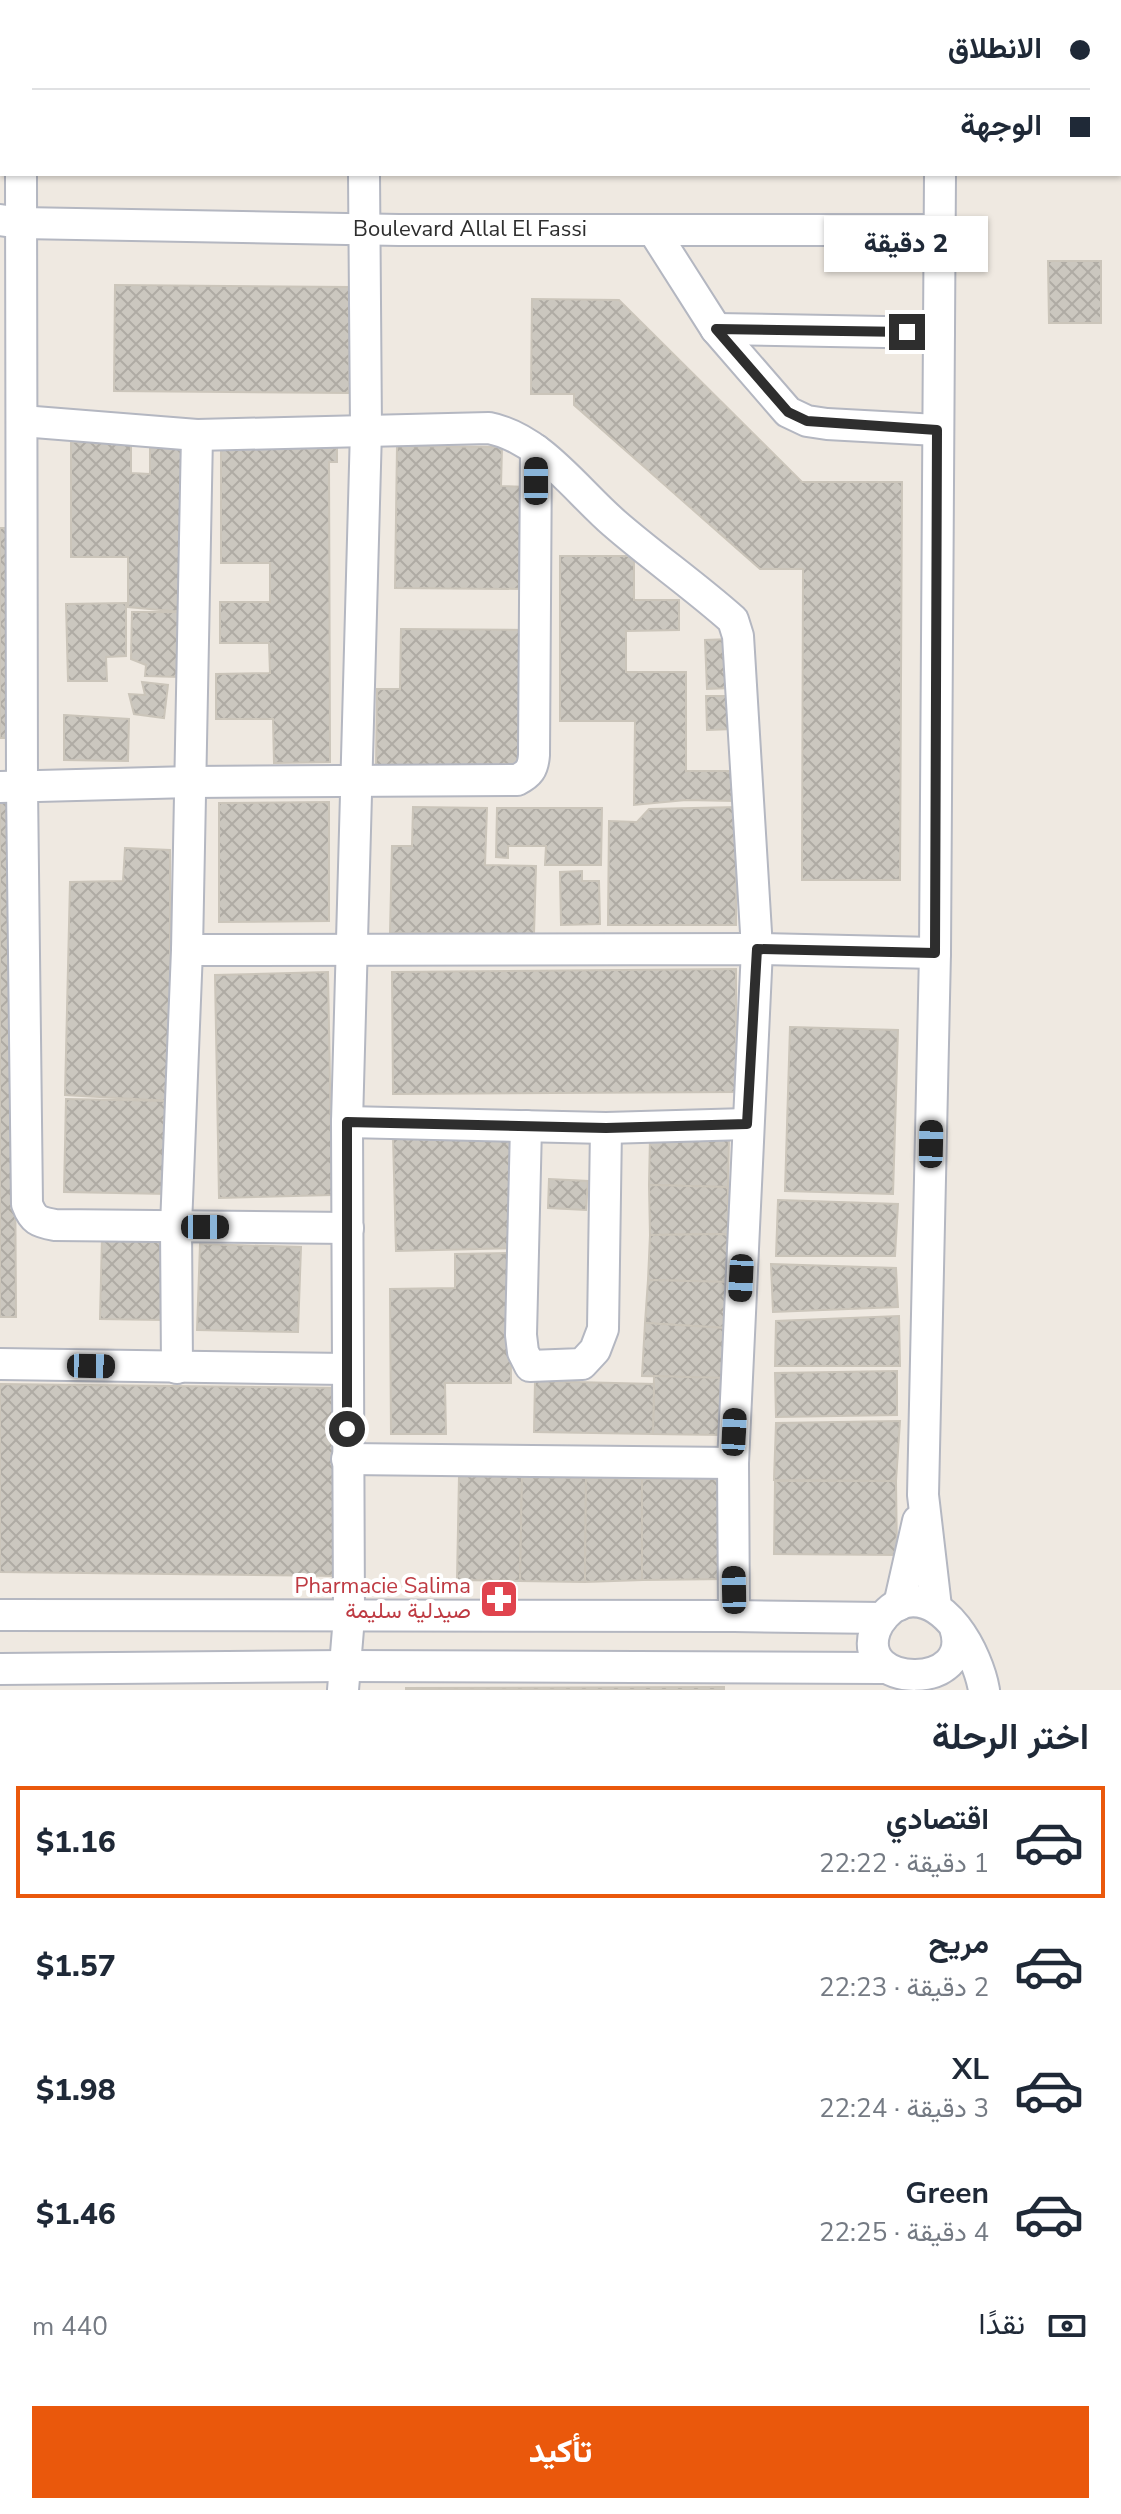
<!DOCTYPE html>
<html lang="ar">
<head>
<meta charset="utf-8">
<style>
	body { margin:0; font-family:"Nunito Sans",Vazirmatn,sans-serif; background:#f2f2f3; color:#1f2937; direction:rtl; height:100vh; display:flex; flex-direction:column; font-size:30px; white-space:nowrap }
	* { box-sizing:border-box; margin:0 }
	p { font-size:26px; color:#747a83 }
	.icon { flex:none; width:44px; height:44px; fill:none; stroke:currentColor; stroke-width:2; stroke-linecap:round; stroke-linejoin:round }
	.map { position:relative; height:1690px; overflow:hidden; direction:ltr }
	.sheet { display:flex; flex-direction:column; background:#fff; flex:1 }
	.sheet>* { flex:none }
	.banner { position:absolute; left:0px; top:0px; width:1122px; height:176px; box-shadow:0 2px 6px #0004; direction:rtl; display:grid; align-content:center; height:176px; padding:0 32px; background:#fff }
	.end { position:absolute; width:36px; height:36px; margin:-18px; border:10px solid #2e2e2e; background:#fff; box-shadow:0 0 0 4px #fff }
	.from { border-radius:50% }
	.bubble { position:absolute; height:56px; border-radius:0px; background:#fff; box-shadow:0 2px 6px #0004; font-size:26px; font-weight:800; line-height:56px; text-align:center; direction:rtl }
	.car { position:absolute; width:24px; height:48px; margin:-24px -12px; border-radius:10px; box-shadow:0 0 6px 2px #0007; background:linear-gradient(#222 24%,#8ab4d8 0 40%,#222 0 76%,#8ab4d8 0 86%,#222 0) }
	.banner b { display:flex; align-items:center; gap:28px; height:76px; font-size:30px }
	.banner b+b { border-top:2px solid #e0e1e3 }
	.banner i { width:20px; height:20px; background:#1f2937 }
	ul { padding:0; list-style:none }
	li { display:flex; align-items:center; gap:24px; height:112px; margin:0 16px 12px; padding:0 16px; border:4px solid transparent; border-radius:0px }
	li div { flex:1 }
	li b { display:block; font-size:30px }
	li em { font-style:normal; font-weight:800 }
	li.current { border-color:#ea580c }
	li>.icon { width:72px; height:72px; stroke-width:1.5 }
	h2 { padding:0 32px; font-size:36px; line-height:96px }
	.pay { display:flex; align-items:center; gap:20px; height:88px; padding:0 32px; font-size:30px }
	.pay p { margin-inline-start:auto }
	.action { display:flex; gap:16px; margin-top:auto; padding:16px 32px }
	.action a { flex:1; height:92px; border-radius:0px; background:#ea580c; color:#fff; font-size:32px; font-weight:800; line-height:92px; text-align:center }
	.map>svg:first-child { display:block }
</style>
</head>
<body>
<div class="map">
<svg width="1121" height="1690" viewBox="0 0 1121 1690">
	<defs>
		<pattern id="building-cross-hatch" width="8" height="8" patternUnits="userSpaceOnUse" patternTransform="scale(2)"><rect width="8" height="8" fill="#cbc7bf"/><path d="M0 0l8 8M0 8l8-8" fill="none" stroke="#afaba4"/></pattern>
	</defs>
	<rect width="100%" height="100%" fill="#efe9e1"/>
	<!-- building -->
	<g fill="url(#building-cross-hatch)" stroke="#cbc5ba" stroke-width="2">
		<path d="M19,0H353L19,2Z"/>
		<path d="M524,0H668L524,2Z"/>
		<path d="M1048,261H1101V323H1049Z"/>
		<path d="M115,285L350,287L349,393L114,391Z"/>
		<path d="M532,299L619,300L802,482H902L900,880H802L803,569H760L574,405V394H531Z"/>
		<path d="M131,441V473L150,474V448H192L182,612L128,607V557H71V442Z"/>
		<path d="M397,446L502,447L501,486L526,487L525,589L395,588Z"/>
		<path d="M337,448V462H329L330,762L274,763L273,719H216V674L270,673L269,643H220V602H270V563H221V449Z"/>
		<path d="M0,528H7L10,738H0Z"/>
		<path d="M560,556H634V600H679V630L626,631V672H686V771H737L734,801L686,800L634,805L635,721H560Z"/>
		<path d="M126,603V656L106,657L107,681H68L66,604Z"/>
		<path d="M132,612H182L181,677L145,676L146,665L131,659Z"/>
		<path d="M401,629L526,630L523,772L376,770L377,689H400Z"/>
		<path d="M730,639L732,688L707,689L705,640Z"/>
		<path d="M142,682L168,685L164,718L134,714L129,694L145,695Z"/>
		<path d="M706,696H733L734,729L707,730Z"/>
		<path d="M64,715L129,719L128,761L64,760Z"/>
		<path d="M13,798L16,1317H0V799Z"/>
		<path d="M329,802V921L219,922V803Z"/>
		<path d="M413,807L487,808L485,865L536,866L534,934L390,933L392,846H412Z"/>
		<path d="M737,807L736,925H608L609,821L637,822L649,809Z"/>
		<path d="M497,808H602L601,865H545L546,846H508V858L496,857Z"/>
		<path d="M125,848L170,850V1101L65,1095L70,882L123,881Z"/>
		<path d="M582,871V881H599L600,924L561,925L560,872Z"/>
		<path d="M736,969V1092L393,1094L392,972Z"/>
		<path d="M328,972L332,1195L219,1198L215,975Z"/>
		<path d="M790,1027L898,1030L893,1194L785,1191Z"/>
		<path d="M66,1099L170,1101L169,1194L64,1192Z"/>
		<path d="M513,1134L516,1248L396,1251L393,1137Z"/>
		<path d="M650,1137H729L728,1187L649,1185Z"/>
		<path d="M549,1179L588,1181L586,1210L548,1208Z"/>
		<path d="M649,1185L728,1187V1234L650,1235Z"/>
		<path d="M778,1200L898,1204L895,1256H776Z"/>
		<path d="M728,1234V1282L648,1280L650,1235Z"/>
		<path d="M102,1237L166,1238L164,1320L100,1319Z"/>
		<path d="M200,1244L301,1247L298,1332L197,1330Z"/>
		<path d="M510,1253L511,1383H445L446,1434H391L390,1289L455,1288V1254Z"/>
		<path d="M771,1264L896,1268L898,1307L773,1312Z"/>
		<path d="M648,1280L728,1282L726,1328L645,1323Z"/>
		<path d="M899,1316L900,1366H775L776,1321Z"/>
		<path d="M645,1323L726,1328L725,1378L642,1376Z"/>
		<path d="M897,1371V1415L776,1417L775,1373Z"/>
		<path d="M654,1376L725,1378L722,1435L653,1434Z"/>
		<path d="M535,1381L654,1384L653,1434L534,1432Z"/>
		<path d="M0,1384L342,1388L340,1576L0,1572Z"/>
		<path d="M900,1421L896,1481L774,1480L776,1423Z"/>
		<path d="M459,1476L522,1477L520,1581L457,1580Z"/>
		<path d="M522,1477L586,1478L585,1582L520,1581Z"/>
		<path d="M586,1478L642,1479V1580L585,1582Z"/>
		<path d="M726,1478L727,1579L642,1580V1479Z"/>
		<path d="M775,1481H896L897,1555L774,1554Z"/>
		<path d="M724,1687V1690H406V1688Z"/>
	</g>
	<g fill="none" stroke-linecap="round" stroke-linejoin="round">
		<!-- minor casing -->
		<g stroke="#b4b7c1" stroke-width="34">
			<g id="minor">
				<path d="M365,0V2"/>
				<path d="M744,2L746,0"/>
				<path d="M941,2V0"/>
				<path d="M0,138H2"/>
				<path d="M21,174L22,787L27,1204C33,1220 38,1222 55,1225L348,1228"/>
				<path d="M0,220L21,223L399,230H939"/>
				<path d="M653,230L716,329L788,412L807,421L827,424L937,430"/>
				<path d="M716,329L939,333"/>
				<path d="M22,421L197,435L489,428C540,438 576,490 614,523C653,557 695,586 733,620L738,636L757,949L733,1463L734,1616"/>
				<path d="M0,787L191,782L517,780C529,774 533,769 534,755L536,450"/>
				<path d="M187,950L757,949L935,953"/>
				<path d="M347,1122L606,1128L747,1124"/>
				<path d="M526,1126L521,1335L523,1352L530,1366L582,1364L595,1350L603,1329L606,1128"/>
				<path d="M0,1364L347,1369"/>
				<path d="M177,1368L176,1226L187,950L197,435"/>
				<path d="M347,1459L733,1463"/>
				<path d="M899,1605L918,1521"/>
				<path d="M936,1607L923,1495L935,953L940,174"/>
				<path d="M0,1615L734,1616L882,1618"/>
				<path d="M955,1628C976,1690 855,1690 875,1631C879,1620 889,1609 899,1604C944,1587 978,1655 984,1690"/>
				<path d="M0,1669L344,1666L882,1668"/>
				<path d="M343,1690L349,1617L347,1122L366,430L364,174"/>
			</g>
		</g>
		<!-- minor -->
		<use href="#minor" stroke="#fff" stroke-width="30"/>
	</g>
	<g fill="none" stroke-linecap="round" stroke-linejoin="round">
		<!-- route -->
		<path stroke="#2e2e2e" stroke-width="10" d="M347,1429V1122L606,1128L747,1124L757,949L935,953L937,430L807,421L788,412L716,329L907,332"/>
	</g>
	<!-- icons -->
	<defs>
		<g id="pharmacy-square" transform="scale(2)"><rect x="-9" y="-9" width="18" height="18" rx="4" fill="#e0444e" stroke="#fff"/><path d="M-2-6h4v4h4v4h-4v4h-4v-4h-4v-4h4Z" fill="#fff"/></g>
	</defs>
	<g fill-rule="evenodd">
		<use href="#pharmacy-square" x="499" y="1599"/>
	</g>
	<g text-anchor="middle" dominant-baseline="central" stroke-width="8" stroke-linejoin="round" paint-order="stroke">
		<!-- street labels -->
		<g font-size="22" fill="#2e2e2e" stroke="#fff">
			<text x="470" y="229">Boulevard Allal El Fassi</text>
		</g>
		<!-- health labels -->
		<g font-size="22" fill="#be3a42" stroke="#fff" text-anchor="end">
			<text x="471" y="1586">Pharmacie Salima<tspan x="471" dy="25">صيدلية سليمة</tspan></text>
		</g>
	</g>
</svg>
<i class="end from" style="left:347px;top:1429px"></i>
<i class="end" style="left:907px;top:332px"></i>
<div class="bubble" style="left:824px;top:216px;width:164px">2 دقيقة</div>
<i class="car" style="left:536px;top:481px;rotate:0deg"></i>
<i class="car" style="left:931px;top:1144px;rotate:1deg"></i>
<i class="car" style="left:205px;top:1227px;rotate:90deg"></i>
<i class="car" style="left:741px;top:1278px;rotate:183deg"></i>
<i class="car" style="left:91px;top:1366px;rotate:91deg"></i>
<i class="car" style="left:734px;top:1432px;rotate:3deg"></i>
<i class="car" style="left:734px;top:1590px;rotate:359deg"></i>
<div class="banner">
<b><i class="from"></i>الانطلاق</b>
<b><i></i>الوجهة</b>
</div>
</div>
<section class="sheet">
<h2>اختر الرحلة</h2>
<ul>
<li class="current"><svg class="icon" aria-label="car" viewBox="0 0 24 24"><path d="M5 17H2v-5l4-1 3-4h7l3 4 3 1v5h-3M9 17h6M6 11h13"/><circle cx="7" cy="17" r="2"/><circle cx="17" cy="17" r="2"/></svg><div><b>اقتصادي</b><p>1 دقيقة · 22:22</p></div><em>$1.16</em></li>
<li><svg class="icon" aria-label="car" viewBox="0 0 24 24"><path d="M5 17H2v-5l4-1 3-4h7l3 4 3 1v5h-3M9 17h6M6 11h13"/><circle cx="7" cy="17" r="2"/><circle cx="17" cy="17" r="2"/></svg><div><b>مريح</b><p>2 دقيقة · 22:23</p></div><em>$1.57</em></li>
<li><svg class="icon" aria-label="car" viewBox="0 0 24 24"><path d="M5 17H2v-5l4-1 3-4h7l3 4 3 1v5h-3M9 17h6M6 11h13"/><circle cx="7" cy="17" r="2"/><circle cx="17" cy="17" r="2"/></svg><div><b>XL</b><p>3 دقيقة · 22:24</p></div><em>$1.98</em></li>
<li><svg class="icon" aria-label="car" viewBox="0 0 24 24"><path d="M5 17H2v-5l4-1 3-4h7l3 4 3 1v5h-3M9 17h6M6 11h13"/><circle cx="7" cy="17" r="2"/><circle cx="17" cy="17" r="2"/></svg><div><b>Green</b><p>4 دقيقة · 22:25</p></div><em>$1.46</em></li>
</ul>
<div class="pay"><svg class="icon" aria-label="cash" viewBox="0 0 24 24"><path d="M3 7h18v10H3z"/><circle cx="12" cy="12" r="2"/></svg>نقدًا<p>440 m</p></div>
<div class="action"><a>تأكيد</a></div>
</section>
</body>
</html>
